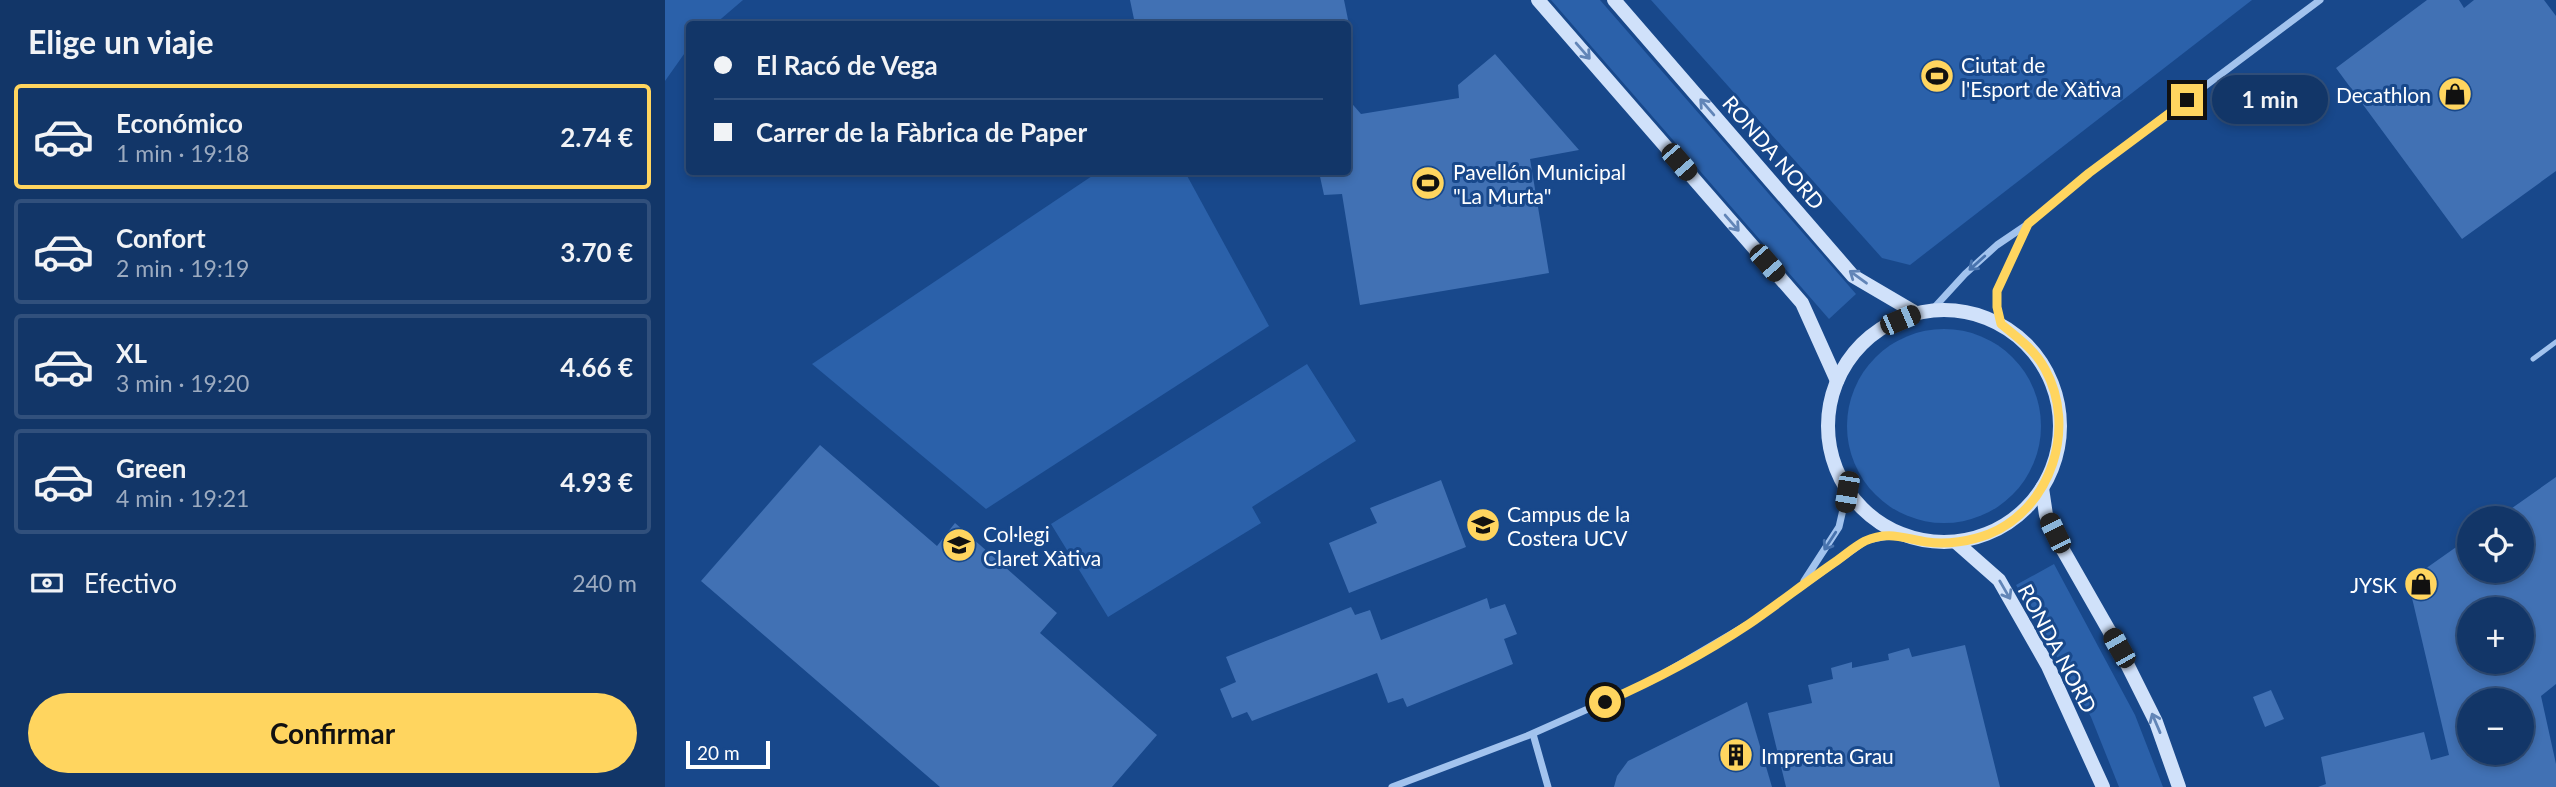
<!DOCTYPE html>
<html lang="es">
<head>
<meta charset="utf-8">
<style>
	body { margin:0; font-family:Lato,sans-serif; background:#1b3e6e; color:#f1f3f6; height:100vh; display:flex; flex-direction:column; font-size:26px; white-space:nowrap }
	* { box-sizing:border-box; margin:0 }
	p { font-size:23px; color:#9cabc0 }
	.icon { flex:none; width:38px; height:38px; fill:none; stroke:currentColor; stroke-width:2; stroke-linecap:round; stroke-linejoin:round }
	.map { position:relative; flex:1; overflow:hidden }
	.side { display:flex; flex-direction:column; background:#123668; width:665px }
	.side>* { flex:none }
	.hud { position:absolute; left:21px; top:21px; width:665px; height:154px; border-radius:7px; box-shadow:0 4px 10px #0003,0 0 0 2px #31507c; display:grid; align-content:center; height:154px; padding:0 28px; background:#123668 }
	.controls { position:absolute; left:1792px; top:506px; display:grid; gap:14px }
	.controls a { display:grid; place-items:center; width:77px; height:77px; border-radius:50%; background:#123668; box-shadow:0 4px 10px #0003,0 0 0 2px #31507c; font-size:35px }
	.scale { position:absolute; left:21px; bottom:18px; width:84px; box-sizing:border-box; padding-left:7px; border:4px solid #fff; border-top:0; font-size:19px; line-height:24px; white-space:nowrap; color:#fff; -webkit-text-stroke:5px #18488b; paint-order:stroke }
	.end { position:absolute; width:32px; height:32px; margin:-16px; border:9px solid #ffd55f; background:#111; box-shadow:0 0 0 4px #111 }
	.from { border-radius:50% }
	.bubble { position:absolute; height:49px; border-radius:24px; background:#123668; box-shadow:0 4px 10px #0003,0 0 0 2px #31507c; font-size:23px; font-weight:700; line-height:49px; text-align:center }
	.car { position:absolute; width:21px; height:42px; margin:-21px -10px; border-radius:9px; box-shadow:0 0 5px 2px #0007; background:linear-gradient(#222 24%,#8ab4d8 0 40%,#222 0 76%,#8ab4d8 0 86%,#222 0) }
	.hud b { display:flex; align-items:center; gap:24px; height:66px; font-size:26px }
	.hud b+b { border-top:2px solid #31507c }
	.hud i { width:18px; height:18px; background:#f1f3f6 }
	ul { padding:0; list-style:none }
	li { display:flex; align-items:center; gap:21px; height:105px; margin:0 14px 10px; padding:0 14px; border:4px solid #31507c; border-radius:7px }
	li div { flex:1 }
	li b { display:block; font-size:26px }
	li em { font-style:normal; font-weight:700 }
	li.current { border-color:#ffd55f }
	li>.icon { width:63px; height:63px; stroke-width:1.5 }
	h2 { padding:0 28px; font-size:32px; line-height:84px }
	.pay { display:flex; align-items:center; gap:18px; height:77px; padding:0 28px; font-size:26px }
	.pay p { margin-inline-start:auto }
	.primary-button { display:flex; gap:14px; margin-top:auto; padding:14px 28px }
	.primary-button a { flex:1; height:80px; border-radius:42px; background:#ffd55f; color:#111; font-size:28px; font-weight:700; line-height:80px; text-align:center }
	main { display:flex; flex:1; min-height:0 }
	.map>svg:first-child { display:block }
</style>
</head>
<body>
<main>
<section class="side">
<h2>Elige un viaje</h2>
<ul>
<li class="current"><svg class="icon" aria-label="car" viewBox="0 0 24 24"><path d="M5 17H2v-5l4-1 3-4h7l3 4 3 1v5h-3M9 17h6M6 11h13"/><circle cx="7" cy="17" r="2"/><circle cx="17" cy="17" r="2"/></svg><div><b>Económico</b><p>1 min · 19:18</p></div><em>2.74 €</em></li>
<li><svg class="icon" aria-label="car" viewBox="0 0 24 24"><path d="M5 17H2v-5l4-1 3-4h7l3 4 3 1v5h-3M9 17h6M6 11h13"/><circle cx="7" cy="17" r="2"/><circle cx="17" cy="17" r="2"/></svg><div><b>Confort</b><p>2 min · 19:19</p></div><em>3.70 €</em></li>
<li><svg class="icon" aria-label="car" viewBox="0 0 24 24"><path d="M5 17H2v-5l4-1 3-4h7l3 4 3 1v5h-3M9 17h6M6 11h13"/><circle cx="7" cy="17" r="2"/><circle cx="17" cy="17" r="2"/></svg><div><b>XL</b><p>3 min · 19:20</p></div><em>4.66 €</em></li>
<li><svg class="icon" aria-label="car" viewBox="0 0 24 24"><path d="M5 17H2v-5l4-1 3-4h7l3 4 3 1v5h-3M9 17h6M6 11h13"/><circle cx="7" cy="17" r="2"/><circle cx="17" cy="17" r="2"/></svg><div><b>Green</b><p>4 min · 19:21</p></div><em>4.93 €</em></li>
</ul>
<div class="pay"><svg class="icon" aria-label="cash" viewBox="0 0 24 24"><path d="M3 7h18v10H3z"/><circle cx="12" cy="12" r="2"/></svg>Efectivo<p>240 m</p></div>
<div class="primary-button"><a>Confirmar</a></div>
</section>
<div class="map">
<svg width="1891" height="787" viewBox="0 0 1891 787">
	<rect width="100%" height="100%" fill="#18488b"/>
	<!-- green -->
	<g fill="#2b61aa">
		<path d="M0,0H78L50,24H24V47L0,81Z"/>
		<path d="M886,0H935L1191,294L1164,319Z"/>
		<path d="M986,0H1587L1245,265L1217,258Z"/>
		<path d="M433,172H520L604,326L321,509L147,364Z"/>
		<circle cx="1279" cy="426" r="97"/>
		<path d="M642,364L691,441L587,507L596,523L443,617L386,524Z"/>
		<path d="M1389,564L1470,715L1498,787H1454L1426,717L1351,585Z"/>
	</g>
	<!-- building -->
	<g fill="#4171b4" fill-rule="evenodd">
		<path d="M465,0H679L687,39L682,40V24H470Z"/>
		<path d="M1762,0H1794L1799,8L1809,0H1879L1891,16V171L1797,239L1671,68Z"/>
		<path d="M830,54L914,150L865,159L884,273L695,305L677,194L659,195L654,172H682V98L696,114L794,98L793,85Z"/>
		<path d="M155,445L272,546L290,523L392,613L375,633L492,735L447,787H275L36,581Z"/>
		<path d="M1891,477V684L1876,696L1891,764V787H1653L1661,784L1656,757L1759,732L1766,760L1784,755L1743,581L1804,538V570H1857V518H1833ZM1804,609H1857V662H1804ZM1804,700H1857V752H1804Z"/>
		<path d="M776,480L801,547L684,593L664,543L712,523L705,508Z"/>
		<path d="M822,598L825,609L840,604L852,634L839,639L848,664L742,707L738,698L723,703L712,673L587,721L582,712L567,718L555,689L571,682L561,657L686,607L690,615L705,610L716,640Z"/>
		<path d="M1300,645L1335,787H1121L1103,713L1147,703L1143,685L1168,679L1166,668L1187,662V668L1224,660L1223,654L1244,648L1247,657Z"/>
		<path d="M1606,690L1619,719L1600,727L1588,697Z"/>
		<path d="M1082,702L1107,787H949L952,776L963,761Z"/>
	</g>
	<g fill="none" stroke-linecap="round" stroke-linejoin="round">
		<!-- service -->
		<path stroke="#a2c3ee" stroke-width="5" d="M1868,359L1891,342"/>
		<!-- minor -->
		<g stroke="#a2c3ee" stroke-width="7">
			<path d="M1267,310L1300,274L1332,245L1363,224L1424,173L1655,0"/>
			<path d="M1336,324L1332,307V291L1362,227"/>
			<path d="M1139,581L1174,527L1182,492"/>
			<path d="M868,734L883,787"/>
			<path d="M727,787L862,736L986,681L1085,623L1202,540L1234,534"/>
		</g>
		<!-- secondary -->
		<g stroke="#d0e1fa" stroke-width="14">
			<path d="M873,0L1137,303L1172,381"/>
			<path d="M949,0L1188,276L1251,313"/>
			<circle cx="1279" cy="426" r="116"/>
			<path d="M1377,488L1381,515L1398,550L1454,648L1491,722L1514,787"/>
			<path d="M1292,543L1334,580L1383,666L1438,787"/>
		</g>
	</g>
	<!-- one-way arrows -->
	<defs><path id="oneway-shaft" d="M-6 0H5M1.5-3L5.5 0L1.5 3" fill="none" stroke-width="1.6" stroke-linecap="round" stroke-linejoin="round" transform="scale(1.75)"/></defs>
	<g stroke="#6285b7">
		<use href="#oneway-shaft" transform="translate(918 51) rotate(49)"/>
		<use href="#oneway-shaft" transform="translate(1042 107) rotate(-131)"/>
		<use href="#oneway-shaft" transform="translate(1067 223) rotate(49)"/>
		<use href="#oneway-shaft" transform="translate(1193 277) rotate(-144)"/>
		<use href="#oneway-shaft" transform="translate(1340 590) rotate(60)"/>
		<use href="#oneway-shaft" transform="translate(1491 723) rotate(-113)"/>
	</g>
	<g stroke="#4873ae">
		<use href="#oneway-shaft" transform="translate(1312 263) rotate(138)"/>
		<use href="#oneway-shaft" transform="translate(1165 541) rotate(123)"/>
	</g>
	<g fill="none" stroke-linecap="round" stroke-linejoin="round">
		<!-- route -->
		<path stroke="#ffd55f" stroke-width="9" d="M940,702C990,680 1039,654 1084,624C1113,604 1141,582 1170,562C1180,555 1190,546 1200,541C1224,530 1240,539 1262,542C1282,545 1306,541 1324,534C1387,508 1412,427 1380,369C1370,350 1352,337 1336,324L1332,307V291L1363,224L1424,173L1522,100"/>
	</g>
	<!-- icons -->
	<defs>
		<g id="stadium-disc" transform="scale(1.75)"><circle r="9.5" fill="#ffd55f" stroke="#18488b"/><path d="M0-5a6.5 5 0 1 0 0 10a6.5 5 0 1 0 0-10ZM-3.5-1.8h7v3.6h-7Z" fill="#111"/></g>
		<g id="shop-disc" transform="scale(1.75)"><circle r="9.5" fill="#ffd55f" stroke="#18488b"/><path d="M-5-2.5h2.3a2.7 3.5 0 0 1 5.4 0H5L5.5 6h-11ZM-1.5-2.5h3a1.5 2.3 0 0 0-3 0Z" fill="#111"/></g>
		<g id="university-disc" transform="scale(1.75)"><circle r="9.5" fill="#ffd55f" stroke="#18488b"/><path d="M0-5L7-2L0 1L-7-2ZM-4 1L0 2.5L4 1V4Q0 6-4 4Z" fill="#111"/></g>
		<g id="school-disc" transform="scale(1.75)"><circle r="9.5" fill="#ffd55f" stroke="#18488b"/><path d="M0-5L7-2L0 1L-7-2ZM-4 1L0 2.5L4 1V4Q0 6-4 4Z" fill="#111"/></g>
		<g id="building-disc" transform="scale(1.75)"><circle r="9.5" fill="#ffd55f" stroke="#18488b"/><path d="M-4-6H4V6H1V3H-1V6H-4ZM-2.5-4.3h1.7v1.8h-1.7ZM.8-4.3h1.7v1.8H.8ZM-2.5-1h1.7V.8h-1.7ZM.8-1h1.7V.8H.8Z" fill="#111"/></g>
	</defs>
	<g fill-rule="evenodd">
		<use href="#stadium-disc" x="1272" y="76"/>
		<use href="#shop-disc" x="1790" y="94"/>
		<use href="#stadium-disc" x="763" y="183"/>
		<use href="#university-disc" x="818" y="525"/>
		<use href="#school-disc" x="294" y="545"/>
		<use href="#shop-disc" x="1756" y="584"/>
		<use href="#building-disc" x="1071" y="755"/>
	</g>
	<g text-anchor="middle" dominant-baseline="central" stroke-width="6" stroke-linejoin="round" paint-order="stroke">
		<!-- poi labels -->
		<g font-size="21" fill="#fff" stroke="#18488b" text-anchor="start">
			<text x="1296" y="64">Ciutat de<tspan x="1296" dy="24">l'Esport de Xàtiva</tspan></text>
			<text x="1766" y="94" text-anchor="end">Decathlon</text>
			<text x="788" y="171">Pavellón Municipal<tspan x="788" dy="24">"La Murta"</tspan></text>
			<text x="842" y="513">Campus de la<tspan x="842" dy="24">Costera UCV</tspan></text>
			<text x="318" y="533">Col·legi<tspan x="318" dy="24">Claret Xàtiva</tspan></text>
			<text x="1732" y="584" text-anchor="end">JYSK</text>
			<text x="1096" y="755">Imprenta Grau</text>
		</g>
		<!-- street labels -->
		<g font-size="21" fill="#fff" stroke="#18488b">
			<text transform="translate(1109 152) rotate(49)">RONDA NORD</text>
			<text transform="translate(1393 648) rotate(62)">RONDA NORD</text>
		</g>
	</g>
</svg>
<div class="controls">
<a><svg class="icon" aria-label="locate" viewBox="0 0 24 24"><circle cx="12" cy="12" r="6"/><path d="M12 2v4M12 18v4M2 12h4M18 12h4"/></svg></a>
<a>+</a>
<a>−</a>
</div>
<div class="scale">20 m</div>
<i class="end from" style="left:940px;top:702px"></i>
<i class="end" style="left:1522px;top:100px"></i>
<div class="bubble" style="left:1547px;top:75px;width:116px">1 min</div>
<i class="car" style="left:1014px;top:162px;rotate:139deg"></i>
<i class="car" style="left:1102px;top:263px;rotate:139deg"></i>
<i class="car" style="left:1235px;top:320px;rotate:67deg"></i>
<i class="car" style="left:1182px;top:492px;rotate:189deg"></i>
<i class="car" style="left:1390px;top:533px;rotate:334deg"></i>
<i class="car" style="left:1454px;top:648px;rotate:330deg"></i>
<div class="hud">
<b><i class="from"></i>El Racó de Vega</b>
<b><i></i>Carrer de la Fàbrica de Paper</b>
</div>
</div>
</main>
</body>
</html>
